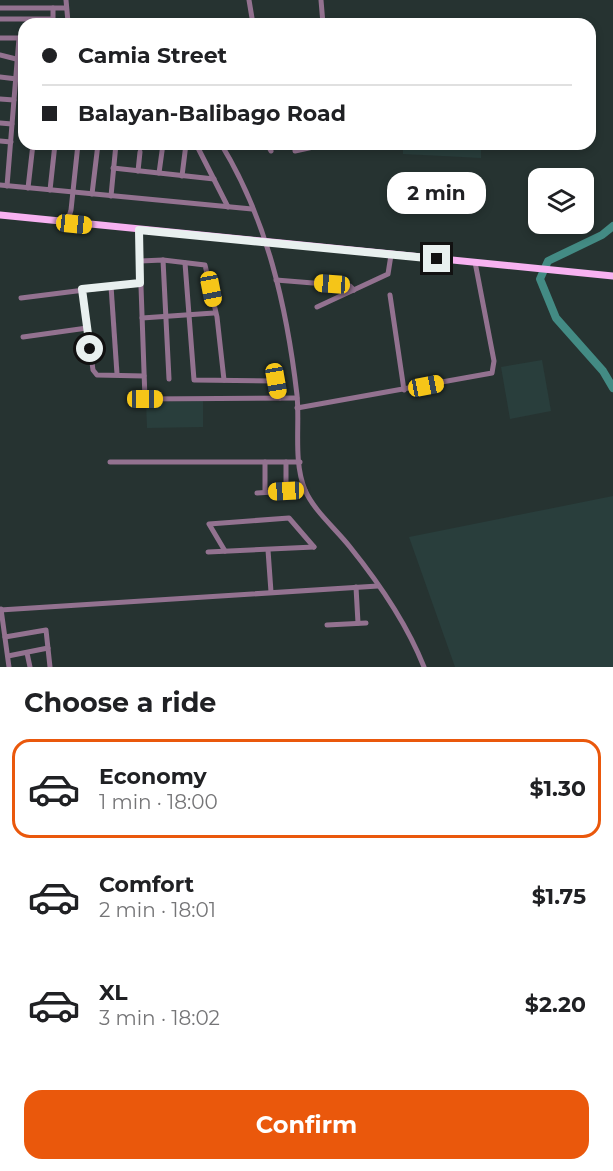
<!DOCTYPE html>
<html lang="en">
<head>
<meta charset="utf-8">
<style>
	body { margin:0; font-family:Montserrat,sans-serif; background:#f2f2f2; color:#202124; height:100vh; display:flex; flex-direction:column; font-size:22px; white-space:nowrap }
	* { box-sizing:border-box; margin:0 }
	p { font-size:20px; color:#757577 }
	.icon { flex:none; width:33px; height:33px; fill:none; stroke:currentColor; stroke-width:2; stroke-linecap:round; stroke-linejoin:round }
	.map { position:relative; height:667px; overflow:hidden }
	.drawer { display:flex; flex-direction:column; background:#fff; flex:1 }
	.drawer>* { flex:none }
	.top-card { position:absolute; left:18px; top:18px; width:578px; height:132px; border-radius:18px; box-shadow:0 3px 9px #0003; display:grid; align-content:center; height:132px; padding:0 24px; background:#fff }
	.tools { position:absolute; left:528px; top:168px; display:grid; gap:12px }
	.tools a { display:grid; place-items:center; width:66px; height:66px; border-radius:12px; background:#fff; box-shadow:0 3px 9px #0003; font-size:30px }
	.end { position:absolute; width:27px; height:27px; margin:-14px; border:8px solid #e8f0ef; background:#111; box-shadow:0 0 0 3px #111 }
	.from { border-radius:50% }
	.bubble { position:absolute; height:42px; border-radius:18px; background:#fff; box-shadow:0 3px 9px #0003; font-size:20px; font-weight:700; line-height:42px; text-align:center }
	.car { position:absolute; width:18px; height:36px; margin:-18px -9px; border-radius:8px; box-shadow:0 0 4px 2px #0007; background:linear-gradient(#f5c518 24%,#345 0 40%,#f5c518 0 76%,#345 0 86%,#f5c518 0) }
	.top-card b { display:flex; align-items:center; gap:21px; height:57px; font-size:22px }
	.top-card b+b { border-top:2px solid #e0e0e0 }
	.top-card i { width:15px; height:15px; background:#202124 }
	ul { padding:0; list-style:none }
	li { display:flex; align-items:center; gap:18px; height:99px; margin:0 12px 9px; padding:0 12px; border:3px solid transparent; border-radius:18px }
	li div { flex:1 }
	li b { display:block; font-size:22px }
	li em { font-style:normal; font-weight:700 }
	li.selected { border-color:#ea580c }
	li>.icon { width:54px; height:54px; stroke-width:1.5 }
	h2 { padding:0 24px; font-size:27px; line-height:72px }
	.action { display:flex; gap:12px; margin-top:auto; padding:12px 24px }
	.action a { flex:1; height:69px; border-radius:18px; background:#ea580c; color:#fff; font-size:24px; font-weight:700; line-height:69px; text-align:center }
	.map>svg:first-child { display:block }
</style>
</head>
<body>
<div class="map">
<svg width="613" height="667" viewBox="0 0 613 667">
	<rect width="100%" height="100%" fill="#263331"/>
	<!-- built -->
	<g fill="#293e3c">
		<path d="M403,144H481V158L403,154Z"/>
		<path d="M542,360L551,411L510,419L501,367Z"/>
		<path d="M203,401V427L147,428L146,402Z"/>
		<path d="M613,496V667H455L409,537Z"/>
	</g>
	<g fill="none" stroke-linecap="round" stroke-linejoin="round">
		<!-- river -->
		<path stroke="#438b84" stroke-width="8" d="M613,226L602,235L548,261L540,279L556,318L603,371L613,388"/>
		<!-- minor -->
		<g stroke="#937290" stroke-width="5">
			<path d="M66,0L68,22L71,24"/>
			<path d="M249,0L253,24"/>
			<path d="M321,0L323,24"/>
			<path d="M0,8H66"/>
			<path d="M0,19H53V8"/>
			<path d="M0,38H19L7,186"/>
			<path d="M0,55L24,61"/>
			<path d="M0,77L17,79"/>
			<path d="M0,99L14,100"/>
			<path d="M0,123L12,124"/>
			<path d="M0,141L11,142"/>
			<path d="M196,144L228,207"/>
			<path d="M221,144C267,219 287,308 297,395C300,425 293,461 305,490C314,511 336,529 350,547C379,583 407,624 424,667"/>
			<path d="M267,144L271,151"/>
			<path d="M295,151L327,144"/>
			<path d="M113,168L214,179"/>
			<path d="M138,171L140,152"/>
			<path d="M159,173L163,144"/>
			<path d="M182,176L186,144"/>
			<path d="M0,185L252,209"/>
			<path d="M28,188L33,144"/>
			<path d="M50,190L55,144"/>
			<path d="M92,194L98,144"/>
			<path d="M111,196L116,144"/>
			<path d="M67,223L71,210L78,144"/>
			<path d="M139,230L145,399L297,398"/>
			<path d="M163,260L169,379"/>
			<path d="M140,261L163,260L205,265L217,317L224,380"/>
			<path d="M185,263L194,380L276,381L280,398"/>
			<path d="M276,280L350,286L354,290"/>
			<path d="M111,286L117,374"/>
			<path d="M82,289L93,370L97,375L144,376"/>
			<path d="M390,295L404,390"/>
			<path d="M21,298L140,283"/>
			<path d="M317,307L388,274L391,255"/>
			<path d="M142,318L214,313"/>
			<path d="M23,337L87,328"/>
			<path d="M297,408L492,373L494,361L475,262"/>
			<path d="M110,462H300"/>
			<path d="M265,462V492"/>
			<path d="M286,462V491"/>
			<path d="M257,493L305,490"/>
			<path d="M268,550L271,592"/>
			<path d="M225,551L209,524L289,518L314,547"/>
			<path d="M208,552L314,547"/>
			<path d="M356,587L358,623"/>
			<path d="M1,609L9,667"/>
			<path d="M0,610L378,586"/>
			<path d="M327,625L366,623"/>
			<path d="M5,637L46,630L50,667"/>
			<path d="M27,653L30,667"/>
			<path d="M8,656L48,648"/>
		</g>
		<!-- major -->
		<path stroke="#f7b2f1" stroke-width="7" d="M0,215L613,276"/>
	</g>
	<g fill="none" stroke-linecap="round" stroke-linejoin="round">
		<!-- route -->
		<path stroke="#e8f0ef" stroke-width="8" d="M90,349L82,289L140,283L139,230L437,259"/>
	</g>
</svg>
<div class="tools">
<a><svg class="icon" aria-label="layers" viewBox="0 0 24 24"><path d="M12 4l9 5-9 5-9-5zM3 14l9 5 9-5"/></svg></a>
</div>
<i class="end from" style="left:90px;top:349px"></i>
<i class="end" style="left:437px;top:259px"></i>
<div class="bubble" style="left:387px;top:172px;width:99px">2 min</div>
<i class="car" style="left:74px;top:224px;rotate:96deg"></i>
<i class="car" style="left:332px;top:284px;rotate:274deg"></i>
<i class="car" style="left:211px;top:289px;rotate:169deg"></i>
<i class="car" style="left:276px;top:381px;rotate:170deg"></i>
<i class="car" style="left:426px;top:386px;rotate:79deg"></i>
<i class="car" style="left:145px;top:399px;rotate:90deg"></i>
<i class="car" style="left:286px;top:491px;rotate:267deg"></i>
<div class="top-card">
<b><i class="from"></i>Camia Street</b>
<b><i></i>Balayan-Balibago Road</b>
</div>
</div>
<section class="drawer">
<h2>Choose a ride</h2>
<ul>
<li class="selected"><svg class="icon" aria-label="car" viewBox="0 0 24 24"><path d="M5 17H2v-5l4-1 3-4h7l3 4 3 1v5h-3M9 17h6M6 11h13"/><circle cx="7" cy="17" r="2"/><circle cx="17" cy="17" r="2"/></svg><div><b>Economy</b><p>1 min · 18:00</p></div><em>$1.30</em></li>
<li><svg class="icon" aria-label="car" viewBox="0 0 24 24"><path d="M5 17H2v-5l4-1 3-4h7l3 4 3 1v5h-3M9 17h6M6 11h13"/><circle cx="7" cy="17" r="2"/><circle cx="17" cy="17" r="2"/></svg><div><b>Comfort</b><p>2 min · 18:01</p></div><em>$1.75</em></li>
<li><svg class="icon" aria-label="car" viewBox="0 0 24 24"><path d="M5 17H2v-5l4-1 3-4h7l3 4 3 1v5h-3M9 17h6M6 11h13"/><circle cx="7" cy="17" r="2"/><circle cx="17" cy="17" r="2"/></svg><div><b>XL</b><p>3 min · 18:02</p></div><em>$2.20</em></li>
</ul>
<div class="action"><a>Confirm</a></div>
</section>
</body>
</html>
